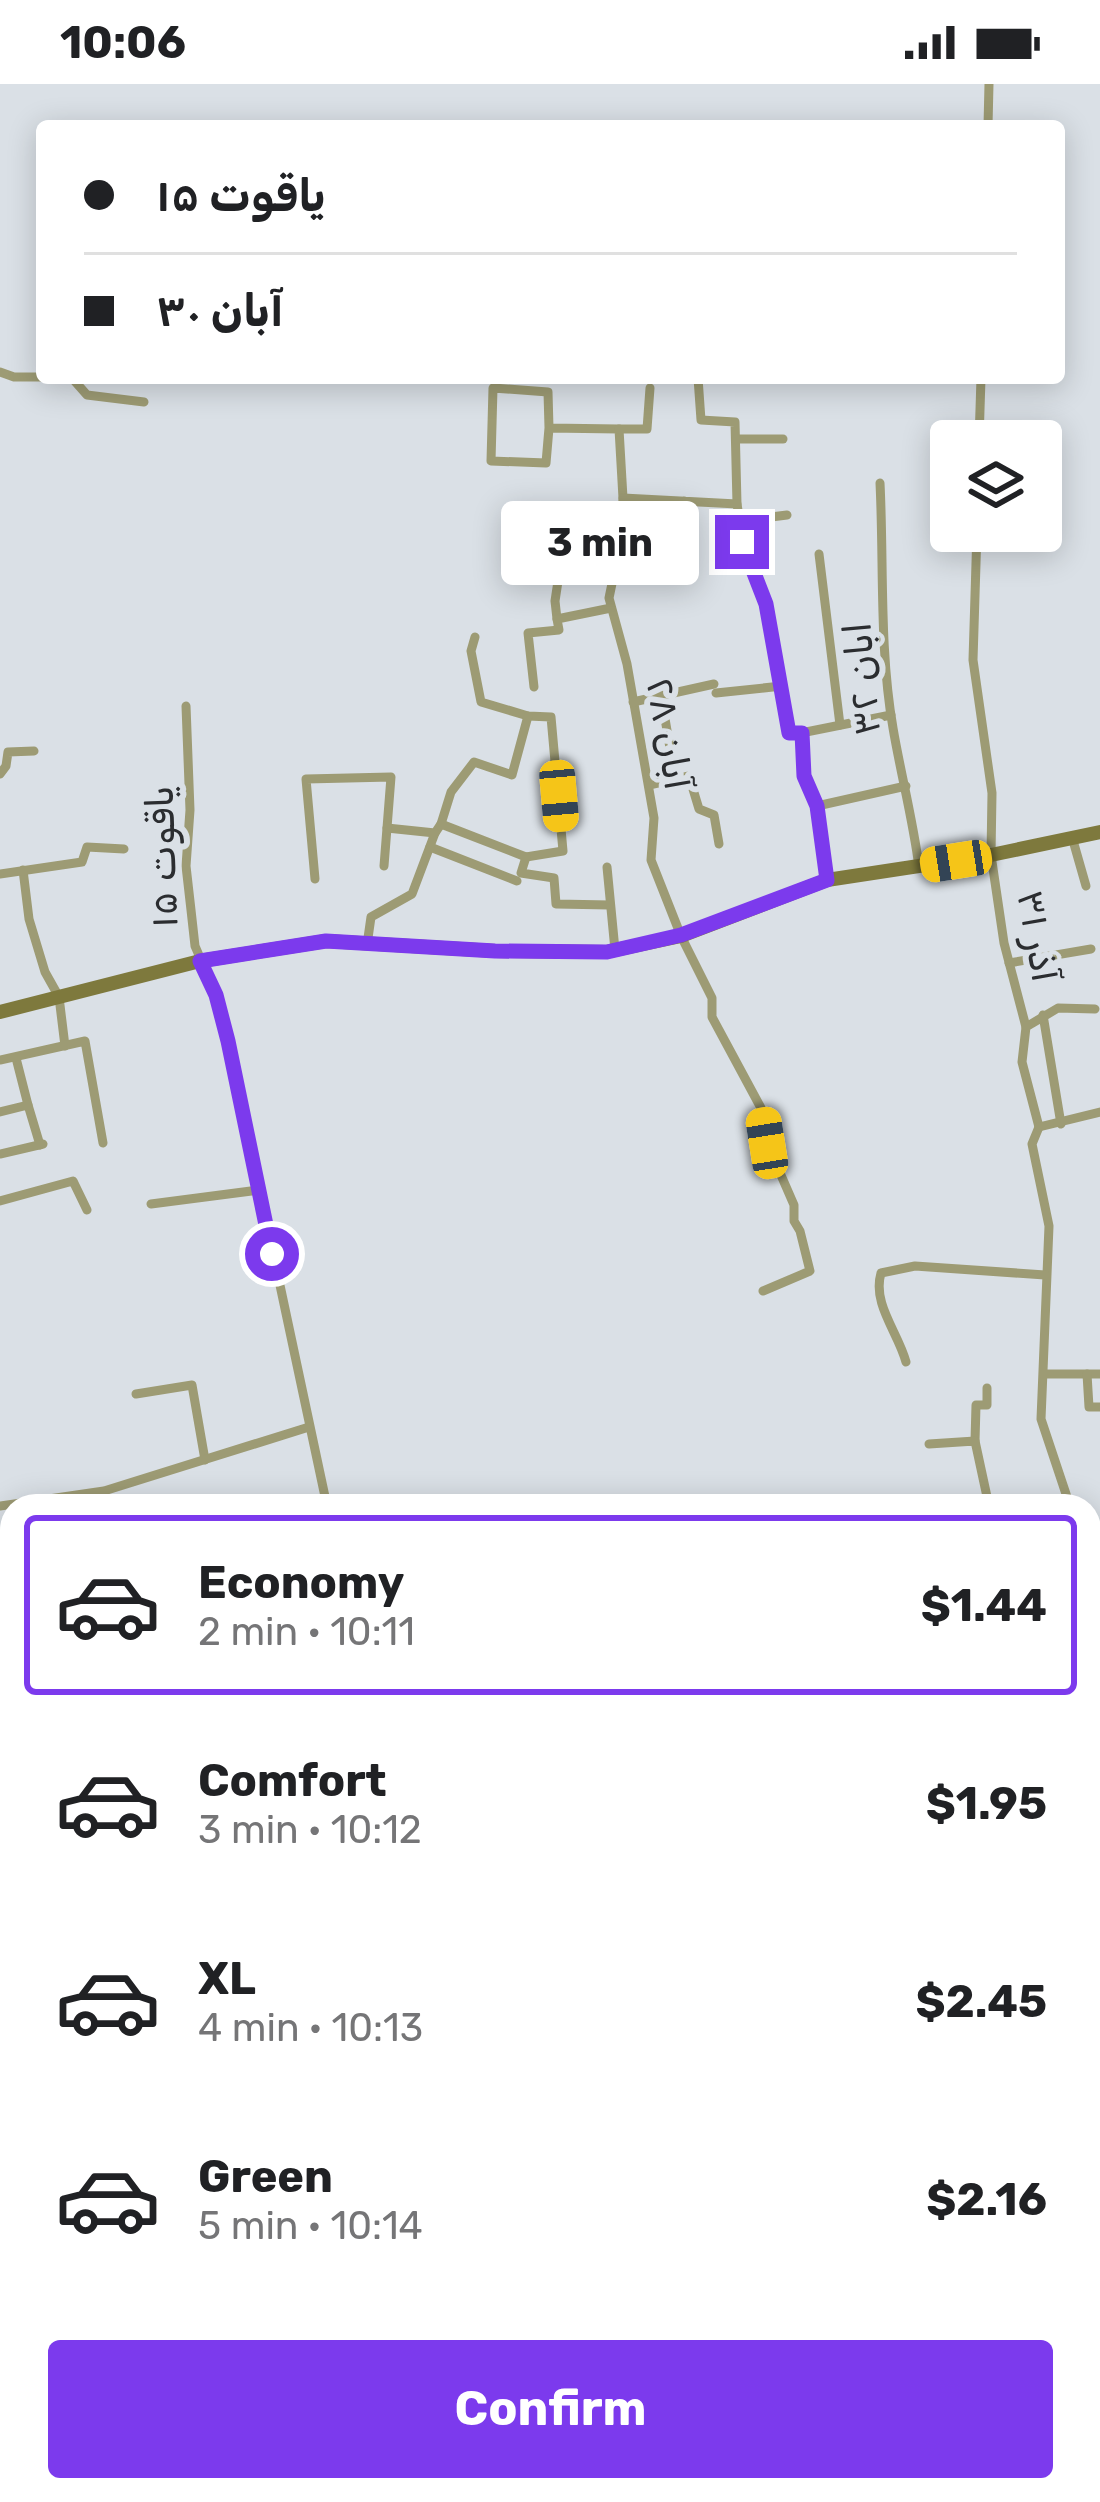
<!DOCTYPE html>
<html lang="en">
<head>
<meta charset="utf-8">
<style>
	body { margin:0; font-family:Rubik,Cairo,sans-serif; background:#f2f2f2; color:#202124; height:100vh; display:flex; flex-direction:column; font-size:45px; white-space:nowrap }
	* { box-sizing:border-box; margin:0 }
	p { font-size:39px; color:#757577 }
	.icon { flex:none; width:66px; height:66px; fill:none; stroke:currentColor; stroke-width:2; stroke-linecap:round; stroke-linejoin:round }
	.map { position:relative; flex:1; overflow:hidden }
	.sheet { position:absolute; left:0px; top:1410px; width:1101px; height:1008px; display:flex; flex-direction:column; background:#fff; border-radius:36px 36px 0 0; box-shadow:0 6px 30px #0003 }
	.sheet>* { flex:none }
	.guide { position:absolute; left:36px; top:36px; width:1029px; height:264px; border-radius:12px; box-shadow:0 6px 30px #0003; display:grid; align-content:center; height:264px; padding:0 48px; background:#fff }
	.controls { position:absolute; left:930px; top:336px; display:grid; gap:24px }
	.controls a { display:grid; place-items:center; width:132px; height:132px; border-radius:12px; background:#fff; box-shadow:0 6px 30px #0003; font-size:60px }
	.end { position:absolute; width:54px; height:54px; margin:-27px; border:15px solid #7c3aed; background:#fff; box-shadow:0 0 0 6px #fff }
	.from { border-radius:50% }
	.bubble { position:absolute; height:84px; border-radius:12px; background:#fff; box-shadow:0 6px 30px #0003; font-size:39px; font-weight:700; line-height:84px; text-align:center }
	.car { position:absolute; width:36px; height:72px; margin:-36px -18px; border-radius:15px; box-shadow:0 0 9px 3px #0007; background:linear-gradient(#f5c518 24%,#345 0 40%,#f5c518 0 76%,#345 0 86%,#f5c518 0) }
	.guide b { display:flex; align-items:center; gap:42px; height:114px; font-size:45px }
	.guide b+b { border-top:3px solid #e0e0e0 }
	.guide i { width:30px; height:30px; background:#202124 }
	ul { padding:21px 0 0; list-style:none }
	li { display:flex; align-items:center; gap:36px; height:180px; margin:0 24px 18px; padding:0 24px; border:6px solid transparent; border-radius:12px }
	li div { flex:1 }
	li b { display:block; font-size:45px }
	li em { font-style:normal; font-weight:700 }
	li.active { border-color:#7c3aed }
	li>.icon { width:108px; height:108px; stroke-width:1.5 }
	.action { display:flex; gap:24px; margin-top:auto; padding:24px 48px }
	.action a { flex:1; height:138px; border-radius:12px; background:#7c3aed; color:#fff; font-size:48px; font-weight:700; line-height:138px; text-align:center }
	.status { display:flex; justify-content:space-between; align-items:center; height:84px; padding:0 60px; background:#fff; direction:ltr }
	.status svg { height:33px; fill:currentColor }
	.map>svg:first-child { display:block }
</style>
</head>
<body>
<div class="status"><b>10:06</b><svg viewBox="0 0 49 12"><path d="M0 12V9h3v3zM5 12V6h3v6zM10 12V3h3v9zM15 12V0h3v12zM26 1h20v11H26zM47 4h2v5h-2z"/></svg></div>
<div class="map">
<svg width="1100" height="2418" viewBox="0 0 1100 2418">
	<rect width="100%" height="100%" fill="#dae0e6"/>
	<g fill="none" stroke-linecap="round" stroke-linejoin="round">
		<!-- street -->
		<g stroke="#9d9b74" stroke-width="9">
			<path d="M988,42L989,0"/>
			<path d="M0,288L14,293H42"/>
			<path d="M72,294L87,311L144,318"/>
			<path d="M698,294L701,336L735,338L737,420L743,458L766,520L789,649H801L804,692L817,722L827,796"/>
			<path d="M549,344L546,379L491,377L493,304L548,308L549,344L619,345L623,414"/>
			<path d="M619,345H647L650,304"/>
			<path d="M736,355H783"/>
			<path d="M979,357L981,294"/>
			<path d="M880,399C884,480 879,564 893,644C901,691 913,736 919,783"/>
			<path d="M684,417L683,459L621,456L623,414L737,420"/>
			<path d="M739,437L787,431"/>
			<path d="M977,447L973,576L992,709L991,771L1004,859L1026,943"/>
			<path d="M621,456L609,514L627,580L654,734L651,776L681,852L712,914V933L761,1024L767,1059L794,1121V1137L800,1147L810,1187L763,1207"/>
			<path d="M819,470L840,641"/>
			<path d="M557,535L555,517L563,464"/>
			<path d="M475,553L471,567L481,618L528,632L551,633L563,767L526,773"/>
			<path d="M534,603L528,549L559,546L557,535L611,524"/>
			<path d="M716,609L782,602"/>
			<path d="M661,611L671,670"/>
			<path d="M633,618L714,600"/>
			<path d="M186,622L190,726L186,782L191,826L195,862L216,911L228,957L327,1422"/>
			<path d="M801,649L891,631"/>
			<path d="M0,690L6,682L8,668L34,667"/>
			<path d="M649,701L689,692L699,725L714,731L719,760"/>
			<path d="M817,722L906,702"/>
			<path d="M441,740L451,708L474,678L512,691L528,632"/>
			<path d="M387,744L435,749L441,740L526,773L521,789L554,794L556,820L610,821"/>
			<path d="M1072,753L1086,802"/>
			<path d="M430,763L517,797"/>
			<path d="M607,783L615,866"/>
			<path d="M23,786L29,835L45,888L59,913L65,962"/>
			<path d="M0,790L82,778L87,763L124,765"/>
			<path d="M315,795L306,695L391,693L384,782"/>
			<path d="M367,861L371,833L412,810L435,749"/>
			<path d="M1009,879L1091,865"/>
			<path d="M1043,931L1061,1040"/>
			<path d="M16,974L28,1021"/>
			<path d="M0,976L85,957L103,1059"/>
			<path d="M0,1028L28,1021L40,1061"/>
			<path d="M1039,1043L1032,1060L1049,1142L1041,1335L1070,1422"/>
			<path d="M1039,1043L1022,978L1026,943L1058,924L1095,925"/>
			<path d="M1039,1043L1100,1028"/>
			<path d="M0,1070L43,1060"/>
			<path d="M0,1117L73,1097L87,1126"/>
			<path d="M151,1120L259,1106"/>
			<path d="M906,1278C898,1248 872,1220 881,1189L915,1182L1045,1191"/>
			<path d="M1044,1290H1100"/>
			<path d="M1087,1290L1089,1323H1100"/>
			<path d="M136,1310L192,1301L205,1376"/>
			<path d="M975,1357L976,1321H987V1304"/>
			<path d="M929,1360L975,1357L989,1422"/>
			<path d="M0,1422L104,1407L309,1343"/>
			<path d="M1089,1518L1100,1516"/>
			<path d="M0,1569H12"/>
			<path d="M1089,1602L1100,1604"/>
			<path d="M0,1626H5"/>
			<path d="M0,1669L12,1668"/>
			<path d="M1089,1685L1100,1681"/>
			<path d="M1089,1701L1092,1726"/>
			<path d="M0,1757L12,1754"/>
			<path d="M1089,1815H1099L1100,1822"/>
			<path d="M1089,1838L1100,1836"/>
			<path d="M7,1850L12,1874"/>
			<path d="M0,1940L12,1937"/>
			<path d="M1089,1960L1100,1955"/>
			<path d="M0,2044L12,2045"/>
			<path d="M0,2071H12"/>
			<path d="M1089,2084L1100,2082"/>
			<path d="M0,2123L12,2125"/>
			<path d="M1089,2141L1100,2143"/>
			<path d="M0,2197L12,2205"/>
			<path d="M1089,2298H1090"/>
			<path d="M1089,2319L1100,2318"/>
			<path d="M283,2406L319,2413"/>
			<path d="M263,2418L264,2406"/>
			<path d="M587,2418L590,2406"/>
			<path d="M686,2418L688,2406"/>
		</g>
		<!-- secondary -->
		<g stroke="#7e793d" stroke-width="14">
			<path d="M0,928L200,877L326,857L495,867L606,868L681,852L827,796L991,771L1100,748"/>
			<path d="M1089,1726L1100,1725"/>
			<path d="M0,1910L12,1908"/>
			<path d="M973,2406V2418"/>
			<path d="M418,2418L421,2406"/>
		</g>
	</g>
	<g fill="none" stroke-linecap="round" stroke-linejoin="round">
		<!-- route -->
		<path stroke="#7c3aed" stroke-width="15" d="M272,1170L228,957L216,911L200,877L326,857L495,867L607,868L681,851L827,796L817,722L804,692L802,649H789L766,520L742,458"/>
	</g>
	<g text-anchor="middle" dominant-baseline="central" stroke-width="12" stroke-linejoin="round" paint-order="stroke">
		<!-- street labels -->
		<g font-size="39" fill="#2b2d30" stroke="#dae0e6">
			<text transform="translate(862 595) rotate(-95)">ابان ۳۲</text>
			<text transform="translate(669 650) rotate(80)">آبان ۲۸</text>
			<text transform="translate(162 773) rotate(-92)">یاقوت ۱۵</text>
			<text transform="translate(1038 852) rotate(80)">آذر ۳۱</text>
		</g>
	</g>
</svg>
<div class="controls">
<a><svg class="icon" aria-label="layers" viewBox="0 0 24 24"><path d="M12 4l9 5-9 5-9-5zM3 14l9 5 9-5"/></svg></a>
</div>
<i class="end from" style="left:272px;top:1170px"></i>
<i class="end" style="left:742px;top:458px"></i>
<div class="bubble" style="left:501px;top:417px;width:198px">3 min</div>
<i class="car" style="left:559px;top:712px;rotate:175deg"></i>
<i class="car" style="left:956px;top:777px;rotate:261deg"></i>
<i class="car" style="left:767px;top:1059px;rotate:351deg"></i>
<div class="guide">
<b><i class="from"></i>یاقوت ۱۵</b>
<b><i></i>آبان ۳۰</b>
</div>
<section class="sheet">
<ul>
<li class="active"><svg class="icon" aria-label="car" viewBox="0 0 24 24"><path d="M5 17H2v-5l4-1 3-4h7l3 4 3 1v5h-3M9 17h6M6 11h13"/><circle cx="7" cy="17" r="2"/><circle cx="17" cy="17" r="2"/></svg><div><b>Economy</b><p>2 min · 10:11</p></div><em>$1.44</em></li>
<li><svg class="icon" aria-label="car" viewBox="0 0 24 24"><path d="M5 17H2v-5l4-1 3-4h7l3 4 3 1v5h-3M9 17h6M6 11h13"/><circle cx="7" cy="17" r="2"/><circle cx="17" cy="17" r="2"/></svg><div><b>Comfort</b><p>3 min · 10:12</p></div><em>$1.95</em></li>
<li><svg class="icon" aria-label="car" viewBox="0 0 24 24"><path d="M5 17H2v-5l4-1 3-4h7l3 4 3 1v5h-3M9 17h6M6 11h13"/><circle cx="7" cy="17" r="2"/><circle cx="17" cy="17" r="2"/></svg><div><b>XL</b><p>4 min · 10:13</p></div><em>$2.45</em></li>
<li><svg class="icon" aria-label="car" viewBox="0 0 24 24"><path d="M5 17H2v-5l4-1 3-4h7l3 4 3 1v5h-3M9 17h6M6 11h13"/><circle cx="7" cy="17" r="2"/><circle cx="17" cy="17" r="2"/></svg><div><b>Green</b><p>5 min · 10:14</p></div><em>$2.16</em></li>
</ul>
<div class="action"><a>Confirm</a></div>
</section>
</div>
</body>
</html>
